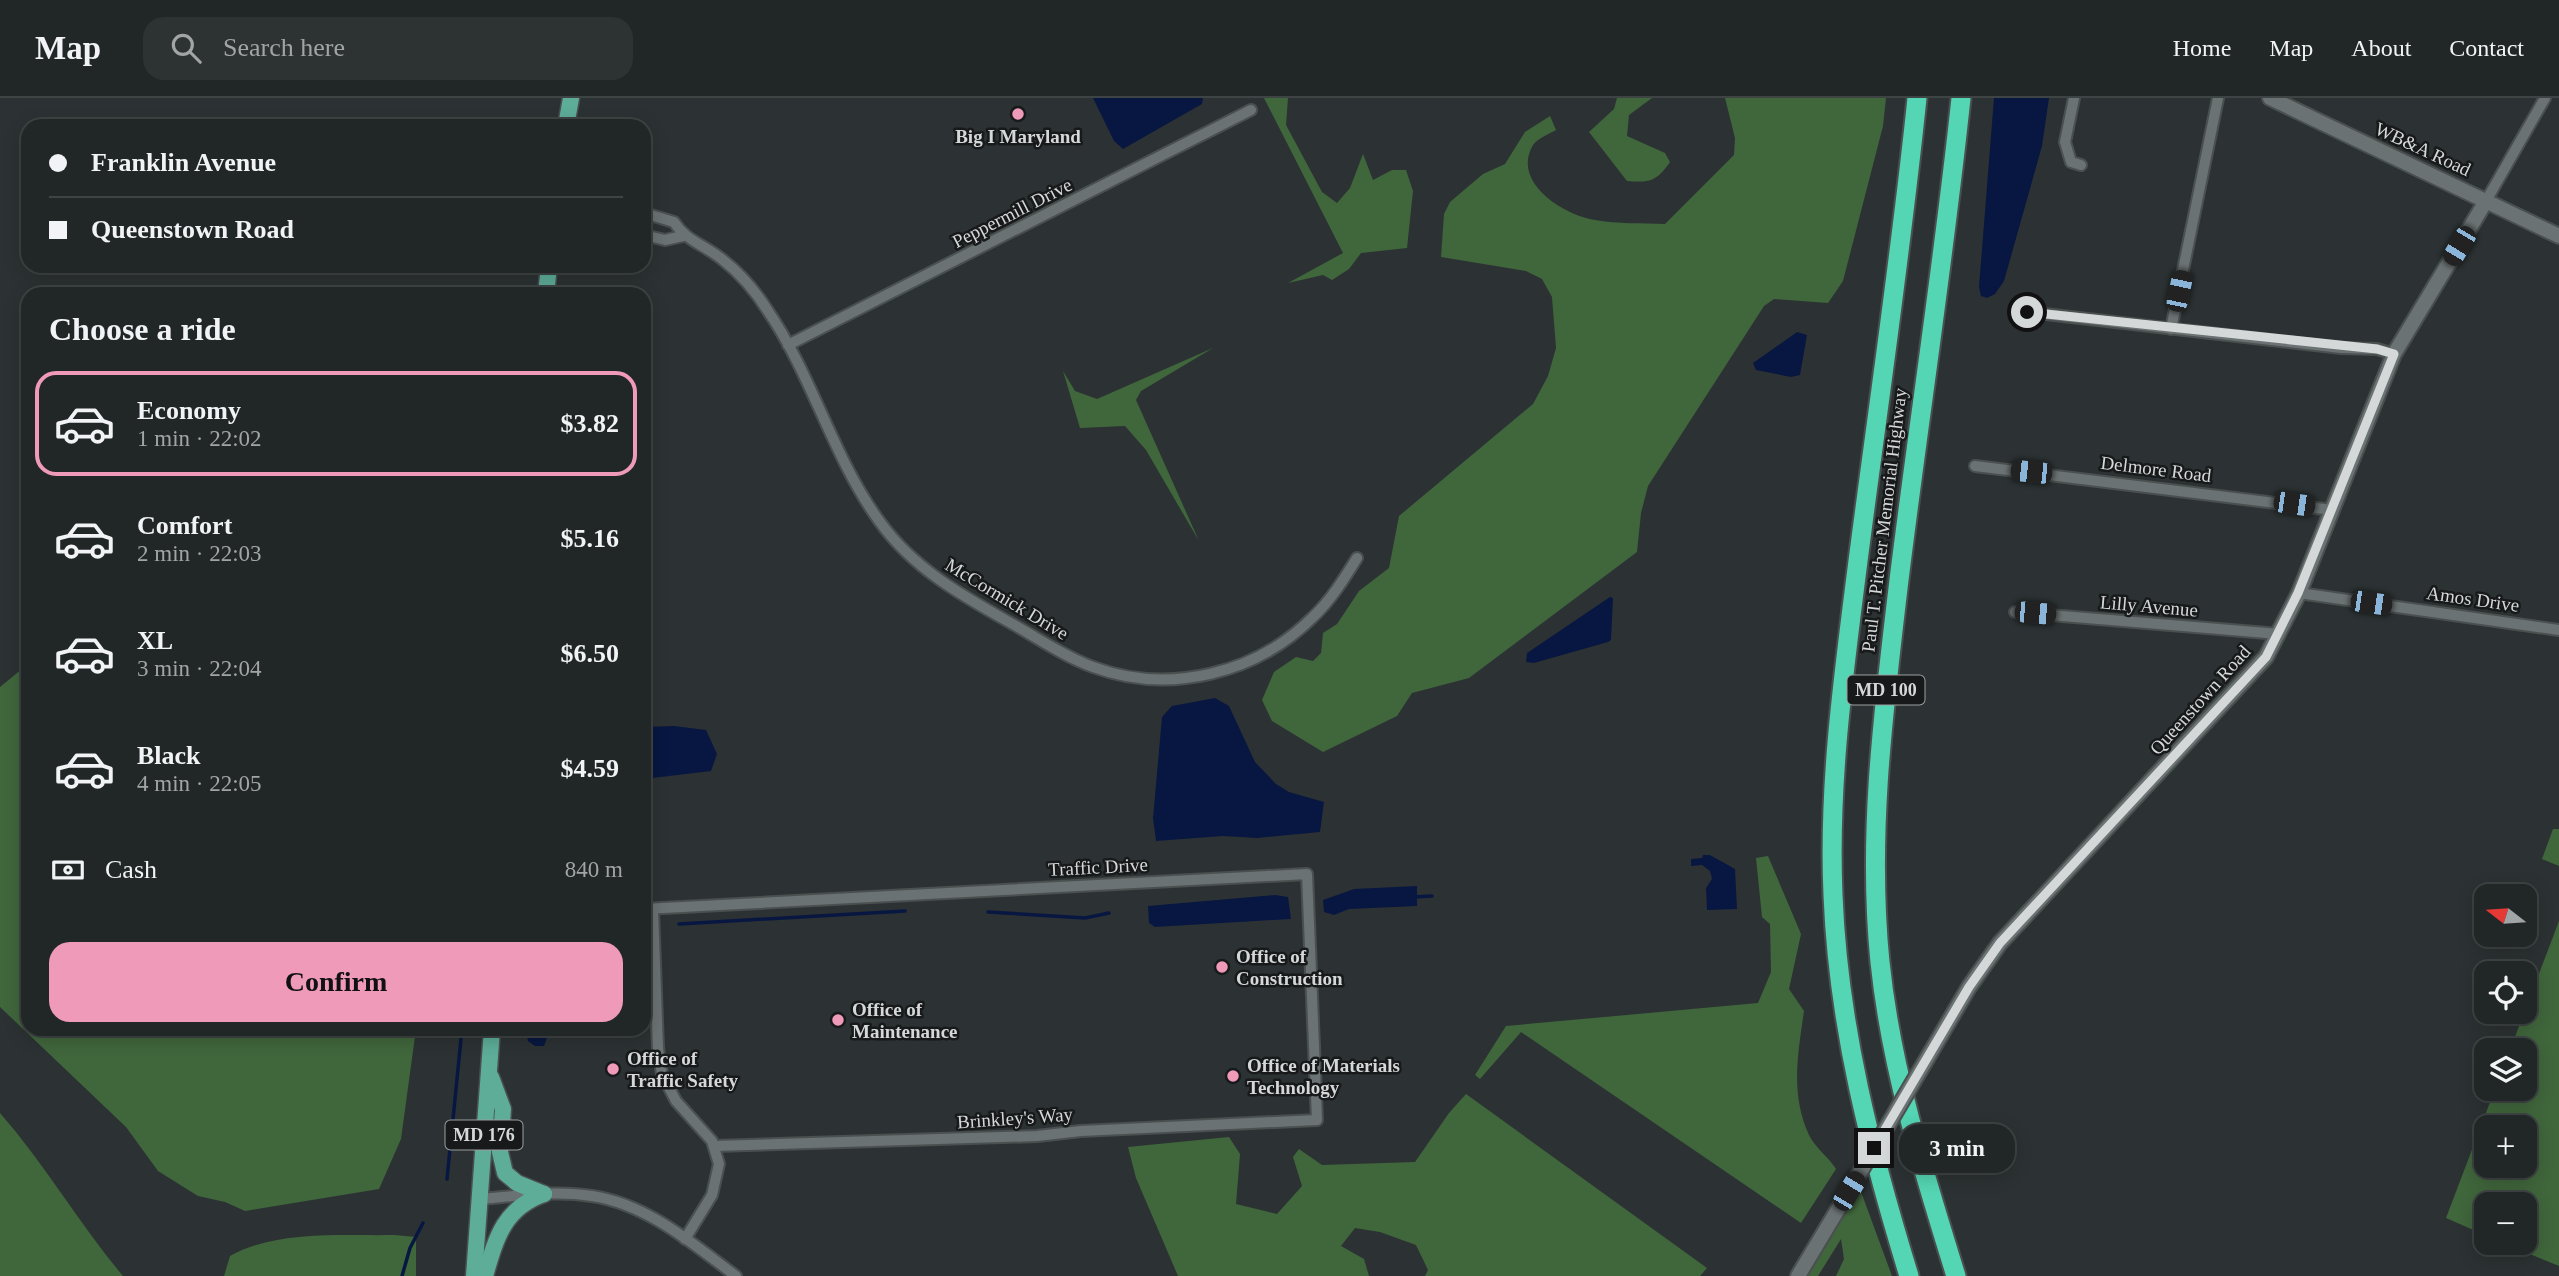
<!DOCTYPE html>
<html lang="en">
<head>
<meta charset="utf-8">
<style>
	body { margin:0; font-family:"Times New Roman",serif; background:#2d3232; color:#f1f3f6; height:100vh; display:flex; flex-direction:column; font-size:26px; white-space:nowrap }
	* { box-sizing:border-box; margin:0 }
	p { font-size:23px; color:#a2a5a7 }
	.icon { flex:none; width:38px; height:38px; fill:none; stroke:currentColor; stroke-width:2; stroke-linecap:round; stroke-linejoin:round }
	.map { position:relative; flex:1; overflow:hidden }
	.side { position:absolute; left:21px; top:189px; width:630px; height:749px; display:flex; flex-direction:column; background:#212626; border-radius:21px; box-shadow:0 4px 18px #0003,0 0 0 2px #3e4343 }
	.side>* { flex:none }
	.banner { position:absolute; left:21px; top:21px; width:630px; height:154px; border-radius:21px; box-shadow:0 4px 18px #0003,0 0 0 2px #3e4343; display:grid; align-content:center; height:154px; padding:0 28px; background:#212626 }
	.needle { width:46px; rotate:287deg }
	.controls { position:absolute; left:2474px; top:786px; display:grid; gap:14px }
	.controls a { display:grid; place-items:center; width:63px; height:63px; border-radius:14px; background:#212626; box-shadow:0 4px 18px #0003,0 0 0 2px #3e4343; font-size:35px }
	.end { position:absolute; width:32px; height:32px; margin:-16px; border:9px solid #d5d8d9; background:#111; box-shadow:0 0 0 4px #111 }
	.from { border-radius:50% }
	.bubble { position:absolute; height:49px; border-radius:21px; background:#212626; box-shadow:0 4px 18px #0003,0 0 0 2px #3e4343; font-size:23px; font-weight:700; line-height:49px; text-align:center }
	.car { position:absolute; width:21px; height:42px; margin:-21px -10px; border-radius:9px; box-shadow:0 0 5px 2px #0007; background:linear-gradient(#222 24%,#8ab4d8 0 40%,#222 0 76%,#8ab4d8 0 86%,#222 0) }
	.banner b { display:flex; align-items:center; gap:24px; height:66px; font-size:26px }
	.banner b+b { border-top:2px solid #3e4343 }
	.banner i { width:18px; height:18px; background:#f1f3f6 }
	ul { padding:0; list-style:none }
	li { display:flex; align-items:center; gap:21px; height:105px; margin:0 14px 10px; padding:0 14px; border:4px solid transparent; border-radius:21px }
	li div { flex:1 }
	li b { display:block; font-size:26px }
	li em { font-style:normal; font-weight:700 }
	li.active { border-color:#ef9ab9 }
	li>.icon { width:63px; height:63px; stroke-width:1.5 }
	h2 { padding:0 28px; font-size:32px; line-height:84px }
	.pay { display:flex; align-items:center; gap:18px; height:77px; padding:0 28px; font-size:26px }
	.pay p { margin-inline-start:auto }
	.button { display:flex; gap:14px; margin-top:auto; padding:14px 28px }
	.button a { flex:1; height:80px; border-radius:21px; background:#ef9ab9; color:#111; font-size:28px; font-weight:700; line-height:80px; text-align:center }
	header { display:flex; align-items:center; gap:42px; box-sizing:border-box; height:98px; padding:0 35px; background:#212626; border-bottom:2px solid #3e4343 }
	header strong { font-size:33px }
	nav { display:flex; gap:38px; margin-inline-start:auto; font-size:24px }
	.search { width:490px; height:63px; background:#2d3232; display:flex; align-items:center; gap:18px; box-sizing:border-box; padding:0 24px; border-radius:21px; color:#a2a5a7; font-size:26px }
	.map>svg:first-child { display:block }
</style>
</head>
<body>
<header>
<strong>Map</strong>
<div class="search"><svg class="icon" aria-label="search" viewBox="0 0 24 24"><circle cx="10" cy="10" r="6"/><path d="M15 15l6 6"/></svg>Search here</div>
<nav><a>Home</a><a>Map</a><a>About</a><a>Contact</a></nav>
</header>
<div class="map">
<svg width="2559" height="1178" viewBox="0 0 2559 1178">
	<rect width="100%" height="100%" fill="#2c3233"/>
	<!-- green -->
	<g fill="#40663c" fill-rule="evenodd">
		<path d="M1264,0H1288L1286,27L1322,94L1337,105L1350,90L1363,56L1373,82L1392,72H1406L1413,93L1407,150L1361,155L1349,171L1332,182L1323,177L1288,185L1343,155Z"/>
		<path d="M1617,0H1652L1629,17L1627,38L1665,55L1670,64C1657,83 1650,85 1627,83L1589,34L1614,11Z"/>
		<path d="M1725,0H1886L1883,28L1843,183L1828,205L1774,201L1764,208L1648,388L1641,415L1637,454L1469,580L1412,595L1397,618L1323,654L1272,623L1262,602L1274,574L1296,559L1313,563L1321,555L1323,535L1337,526L1359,493L1389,470L1399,418L1533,306L1548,278L1556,250L1552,199L1542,181L1526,173L1441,159L1444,116L1450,104L1483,76L1505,66L1525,34L1550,18L1556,32C1549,36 1538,40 1533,47C1511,84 1563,117 1595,122C1617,126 1642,125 1665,126L1734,57L1735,40Z"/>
		<path d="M1213,250L1141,293L1136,302L1199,443L1146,352L1125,328L1080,330L1063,273L1075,293L1097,301Z"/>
		<path d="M28,566V931H416L401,1041L379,1091L245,1113L225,1104L198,1098L158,1073L126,1029L0,909V589Z"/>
		<path d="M2553,731H2559V768L2542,761Z"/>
		<path d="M1768,758L1801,836L1789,891L1804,913C1798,956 1790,996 1809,1037C1815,1050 1829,1059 1836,1071L1801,1125L1521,934L1480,981L1475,977L1506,928L1758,905L1771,874L1770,826L1762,819L1756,760Z"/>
		<path d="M2559,823V1168L2503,1145L2525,1144V1106H2487V1138L2446,1120L2495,991L2525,990V952H2510ZM2487,1029H2525V1068H2487Z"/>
		<path d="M1466,996L1707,1170L1700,1178H1425L1428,1172L1416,1147L1380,1134L1355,1130L1341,1148L1364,1161L1369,1178H1178L1136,1080L1128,1049L1229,1039L1240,1056L1236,1106L1277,1116L1302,1088L1293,1059L1299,1051L1322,1067L1415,1064L1449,1015Z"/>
		<path d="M0,1015C45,1066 79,1126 123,1178H0Z"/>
		<path d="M1860,1091L1892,1178H1836L1844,1161L1841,1141L1818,1178H1807Z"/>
		<path d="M394,1137L416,1139V1178H224L230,1158C276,1132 342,1138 394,1137Z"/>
	</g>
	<!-- water -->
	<g fill="#081741">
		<path d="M1093,0H1203L1202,6L1123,51L1114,43Z"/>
		<path d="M1994,0H2049L2042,48L2004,183L1995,196L1987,200L1981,198L1979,189Z"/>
		<path d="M1797,234L1807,237L1800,277L1791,279L1756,272L1753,265Z"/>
		<path d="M1610,499L1613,500L1611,542L1608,544L1534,565L1526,564L1527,555Z"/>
		<path d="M1215,600L1229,608L1255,664L1276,686L1289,694L1324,704L1320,734L1257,740L1223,738L1156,743L1153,720L1162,619L1172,608Z"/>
		<path d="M674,628L706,632L717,656L711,673L644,681V629Z"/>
		<path d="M1703,757H1710L1735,771L1737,811L1707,812L1706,790L1712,781L1710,773L1702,767L1691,768V761L1702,760Z"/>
		<path d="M1417,788V808L1349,811L1334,817L1324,814L1323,802L1354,791Z"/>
		<path d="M1275,797L1288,799L1291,821L1155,829L1149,825L1148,808Z"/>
		<path d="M525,931H550L544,948H535L528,943Z"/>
	</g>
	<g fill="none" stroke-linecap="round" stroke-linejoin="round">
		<!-- stream -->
		<g stroke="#081741" stroke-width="3.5">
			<path d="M1413,799L1432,798"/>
			<path d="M988,814L1085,820L1109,815"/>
			<path d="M679,826L905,813"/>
			<path d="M447,1081L462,931"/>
			<path d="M402,1178L410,1150L423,1125"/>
		</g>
		<!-- street casing -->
		<g stroke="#4a4f4f" stroke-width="14">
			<g id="street">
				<path d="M2074,0L2065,44L2071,64L2081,67"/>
				<path d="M2486,103L2545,0"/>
				<path d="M644,115L674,124C686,143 705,147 723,162C741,176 756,194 768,213C813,279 833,360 880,424C913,470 961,497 1009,524C1036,539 1063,558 1093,569C1169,597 1256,576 1313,519C1331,502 1344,481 1357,460"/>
				<path d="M644,137L665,142L683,138"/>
				<path d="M2027,214L2341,250L2377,251L2394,256"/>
				<path d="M2171,231L2218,0"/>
				<path d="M788,247L1251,12"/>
				<path d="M1975,368L2332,412"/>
				<path d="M2299,495L2559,532"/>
				<path d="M2015,514L2279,536"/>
				<path d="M644,811L1307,776L1317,1022L1081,1033L1037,1038L715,1048"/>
				<path d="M653,811L658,950L662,976L676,1003L712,1043L719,1066L712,1097L685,1141"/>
				<path d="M480,1101C517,1098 555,1092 592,1098C647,1106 693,1146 736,1178"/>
			</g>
		</g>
		<!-- secondary casing -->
		<g stroke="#4a4f4f" stroke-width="18">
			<g id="secondary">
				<path d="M2270,0L2559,138"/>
				<path d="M1925,964L1969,889L2000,845L2266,559L2299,495L2394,256L2486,103"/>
				<path d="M1798,1178L1849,1093"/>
			</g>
		</g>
		<!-- primary casing -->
		<g stroke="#4a4f4f" stroke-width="19">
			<g id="primary">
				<path d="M566,28L571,0"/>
				<path d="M546,196L549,168"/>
				<path d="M491,979L503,1011L500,1054L505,1075L517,1085L544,1096"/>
				<path d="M474,1178L492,931"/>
				<path d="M485,1178C496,1140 504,1110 544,1096"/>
			</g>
		</g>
		<!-- highway casing -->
		<g stroke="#4a4f4f" stroke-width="23">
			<g id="highway">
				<path d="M1909,1178C1871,1054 1838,928 1833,797C1828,685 1844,574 1858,463C1878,309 1901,155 1917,0"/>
				<path d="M1956,1178C1924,1075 1891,971 1880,864C1867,736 1884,609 1899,482C1919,321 1944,161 1961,0"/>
			</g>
		</g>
		<!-- street -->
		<use href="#street" stroke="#6b7273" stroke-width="10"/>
		<!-- secondary -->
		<use href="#secondary" stroke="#6b7273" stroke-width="14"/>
		<!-- primary -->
		<use href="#primary" stroke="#5dad99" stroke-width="16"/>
		<!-- highway -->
		<use href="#highway" stroke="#54d5b3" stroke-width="19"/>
		<!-- secondary-bridge casing -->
		<g stroke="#4a4f4f" stroke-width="18" stroke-linecap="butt">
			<path id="secondary-bridge" d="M1849,1093L1925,964"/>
		</g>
		<!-- secondary-bridge -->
		<use href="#secondary-bridge" stroke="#6b7273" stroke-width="14"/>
	</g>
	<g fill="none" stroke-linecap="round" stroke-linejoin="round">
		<!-- route -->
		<path stroke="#d5d8d9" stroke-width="9" d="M1874,1050L1969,889L2000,845L2266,559L2298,495L2394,256L2377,251L2027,214"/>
	</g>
	<!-- markers -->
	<g fill="#ef9ab9" stroke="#17191a" stroke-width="2.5">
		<circle cx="1018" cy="16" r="7"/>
		<circle cx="1222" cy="869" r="7"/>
		<circle cx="838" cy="922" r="7"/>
		<circle cx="613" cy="971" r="7"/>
		<circle cx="1233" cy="978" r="7"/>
	</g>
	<g text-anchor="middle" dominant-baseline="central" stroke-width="5" stroke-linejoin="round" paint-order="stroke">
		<!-- shield labels -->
		<g fill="#17191a" stroke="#9c9fa0" stroke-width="2">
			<rect x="1847.5" y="577.5" width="77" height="29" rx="5"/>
			<rect x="445.5" y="1022.5" width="77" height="29" rx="5"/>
		</g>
		<g font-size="18" font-weight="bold" fill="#d5d8d9">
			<text x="1886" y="592">MD 100</text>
			<text x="484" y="1037">MD 176</text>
		</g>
		<!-- poi labels -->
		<g font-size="19" font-weight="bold" fill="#d5d8d9" stroke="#17191a" text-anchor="start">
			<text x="1018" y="38" text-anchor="middle">Big I Maryland</text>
			<text x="1236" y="858">Office of<tspan x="1236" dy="22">Construction</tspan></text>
			<text x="852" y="911">Office of<tspan x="852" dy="22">Maintenance</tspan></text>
			<text x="627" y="960">Office of<tspan x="627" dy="22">Traffic Safety</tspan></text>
			<text x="1247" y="967">Office of Materials<tspan x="1247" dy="22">Technology</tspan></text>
		</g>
		<!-- street labels -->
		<g font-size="19" fill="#d5d8d9" stroke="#17191a">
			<text transform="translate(2423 51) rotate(25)">WB&amp;A Road</text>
			<text transform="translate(1012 115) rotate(-27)">Peppermill Drive</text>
			<text transform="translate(2156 371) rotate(7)">Delmore Road</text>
			<text transform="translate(1884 422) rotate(-83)">Paul T. Pitcher Memorial Highway</text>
			<text transform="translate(1007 501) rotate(31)">McCormick Drive</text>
			<text transform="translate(2473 501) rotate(8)">Amos Drive</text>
			<text transform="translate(2149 508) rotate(5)">Lilly Avenue</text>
			<text transform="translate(2200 602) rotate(-48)">Queenstown Road</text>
			<text transform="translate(1098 769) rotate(-3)">Traffic Drive</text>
			<text transform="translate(1015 1020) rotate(-4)">Brinkley's Way</text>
		</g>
	</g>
</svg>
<div class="controls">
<a><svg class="needle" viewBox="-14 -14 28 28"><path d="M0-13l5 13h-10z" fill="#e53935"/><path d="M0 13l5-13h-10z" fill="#a2a5a7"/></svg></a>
<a><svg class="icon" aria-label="locate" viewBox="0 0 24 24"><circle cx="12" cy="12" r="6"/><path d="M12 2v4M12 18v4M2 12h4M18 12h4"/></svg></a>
<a><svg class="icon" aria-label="layers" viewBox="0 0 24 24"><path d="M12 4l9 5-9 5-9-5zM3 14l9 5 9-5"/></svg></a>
<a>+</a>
<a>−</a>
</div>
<i class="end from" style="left:2027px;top:214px"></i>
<i class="end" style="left:1874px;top:1050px"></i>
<div class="bubble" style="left:1899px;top:1026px;width:116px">3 min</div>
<i class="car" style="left:2459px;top:148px;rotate:211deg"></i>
<i class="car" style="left:2179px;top:193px;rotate:12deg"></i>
<i class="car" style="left:2031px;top:374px;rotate:276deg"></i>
<i class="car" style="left:2294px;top:406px;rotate:98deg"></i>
<i class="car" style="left:2371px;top:505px;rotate:98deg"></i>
<i class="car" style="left:2035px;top:515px;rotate:95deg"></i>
<i class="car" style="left:1849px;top:1093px;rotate:31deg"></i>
<div class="banner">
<b><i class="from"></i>Franklin Avenue</b>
<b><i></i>Queenstown Road</b>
</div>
<section class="side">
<h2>Choose a ride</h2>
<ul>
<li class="active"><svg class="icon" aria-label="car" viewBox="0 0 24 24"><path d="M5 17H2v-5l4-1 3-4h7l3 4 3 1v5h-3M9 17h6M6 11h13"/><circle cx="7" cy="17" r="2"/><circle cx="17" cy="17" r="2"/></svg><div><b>Economy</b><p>1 min · 22:02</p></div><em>$3.82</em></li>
<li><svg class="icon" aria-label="car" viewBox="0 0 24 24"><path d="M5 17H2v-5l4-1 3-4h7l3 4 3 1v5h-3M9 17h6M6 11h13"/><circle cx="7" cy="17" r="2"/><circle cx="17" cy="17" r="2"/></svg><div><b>Comfort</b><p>2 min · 22:03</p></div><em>$5.16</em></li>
<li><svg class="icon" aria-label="car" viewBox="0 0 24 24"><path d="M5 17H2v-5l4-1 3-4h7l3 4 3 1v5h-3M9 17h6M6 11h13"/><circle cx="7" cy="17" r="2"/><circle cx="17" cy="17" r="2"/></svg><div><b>XL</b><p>3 min · 22:04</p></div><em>$6.50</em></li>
<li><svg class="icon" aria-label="car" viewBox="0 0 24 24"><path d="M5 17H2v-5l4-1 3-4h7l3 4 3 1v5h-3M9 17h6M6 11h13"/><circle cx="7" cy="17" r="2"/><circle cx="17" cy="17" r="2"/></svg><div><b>Black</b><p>4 min · 22:05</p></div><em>$4.59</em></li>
</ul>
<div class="pay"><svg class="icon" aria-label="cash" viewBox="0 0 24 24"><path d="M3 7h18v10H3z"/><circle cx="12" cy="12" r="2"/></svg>Cash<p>840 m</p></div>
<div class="button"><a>Confirm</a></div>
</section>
</div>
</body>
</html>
